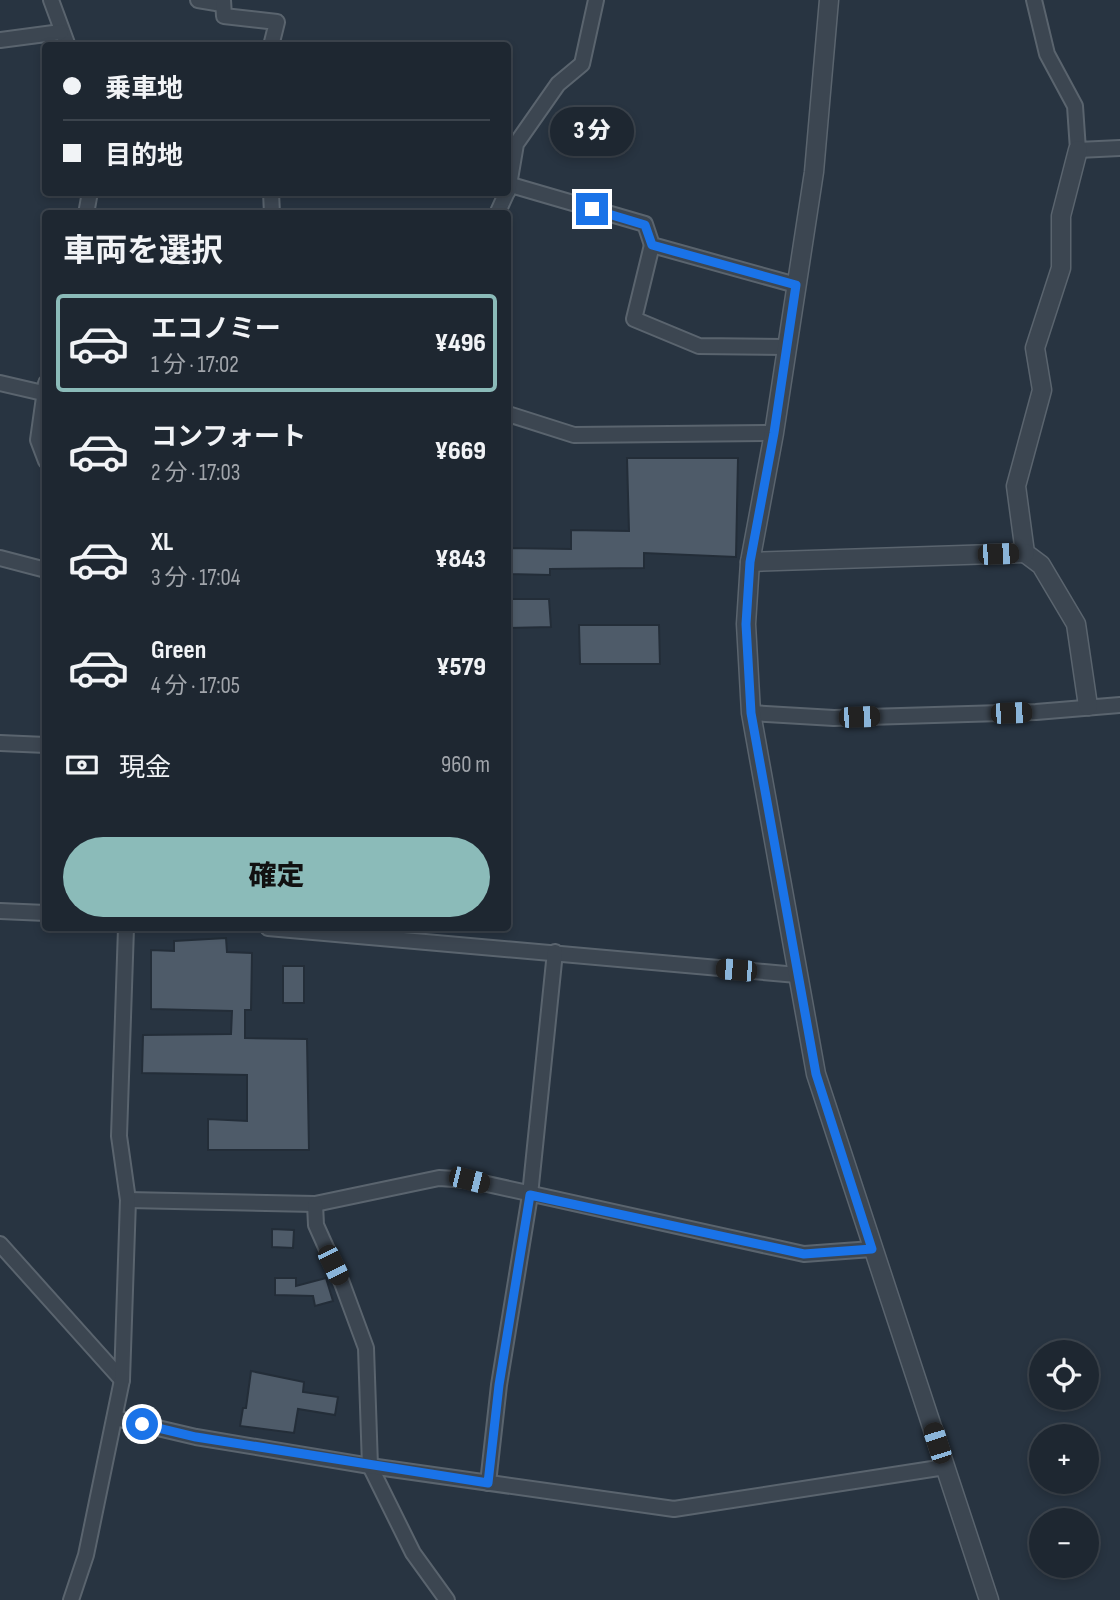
<!DOCTYPE html>
<html lang="ja">
<head>
<meta charset="utf-8">
<style>
	body { margin:0; font-family:"Sofia Sans Condensed","Noto Sans JP",sans-serif; background:#2b333d; color:#f1f3f6; height:100vh; display:flex; flex-direction:column; font-size:26px; white-space:nowrap }
	* { box-sizing:border-box; margin:0 }
	p { font-size:23px; color:#a1a5ab }
	.icon { flex:none; width:38px; height:38px; fill:none; stroke:currentColor; stroke-width:2; stroke-linecap:round; stroke-linejoin:round }
	.map { position:relative; flex:1; overflow:hidden }
	.side { position:absolute; left:42px; top:210px; width:469px; height:721px; display:flex; flex-direction:column; background:#1e2731; border-radius:7px; box-shadow:0 4px 10px #0003,0 0 0 2px #3c444d }
	.side>* { flex:none }
	.top-card { position:absolute; left:42px; top:42px; width:469px; height:154px; border-radius:7px; box-shadow:0 4px 10px #0003,0 0 0 2px #3c444d; display:grid; align-content:center; height:154px; padding:0 21px; background:#1e2731 }
	.fabs { position:absolute; left:1029px; top:1340px; display:grid; gap:14px }
	.fabs a { display:grid; place-items:center; width:70px; height:70px; border-radius:50%; background:#1e2731; box-shadow:0 4px 10px #0003,0 0 0 2px #3c444d; font-size:35px }
	.end { position:absolute; width:32px; height:32px; margin:-16px; border:9px solid #1a73e8; background:#fff; box-shadow:0 0 0 4px #fff }
	.from { border-radius:50% }
	.bubble { position:absolute; height:49px; border-radius:24px; background:#1e2731; box-shadow:0 4px 10px #0003,0 0 0 2px #3c444d; font-size:23px; font-weight:800; line-height:49px; text-align:center }
	.car { position:absolute; width:21px; height:42px; margin:-21px -10px; border-radius:9px; box-shadow:0 0 5px 2px #0007; background:linear-gradient(#222 24%,#8ab4d8 0 40%,#222 0 76%,#8ab4d8 0 86%,#222 0) }
	.top-card b { display:flex; align-items:center; gap:24px; height:66px; font-size:26px }
	.top-card b+b { border-top:2px solid #3c444d }
	.top-card i { width:18px; height:18px; background:#f1f3f6 }
	ul { padding:0; list-style:none }
	li { display:flex; align-items:center; gap:21px; height:98px; margin:0 14px 10px; padding:0 7px; border:4px solid transparent; border-radius:7px }
	li div { flex:1 }
	li b { display:block; font-size:26px }
	li em { font-style:normal; font-weight:800 }
	li.selected { border-color:#8bbbb9 }
	li>.icon { width:63px; height:63px; stroke-width:1.5 }
	h2 { padding:0 21px; font-size:32px; line-height:84px }
	.pay { display:flex; align-items:center; gap:18px; height:77px; padding:0 21px; font-size:26px }
	.pay p { margin-inline-start:auto }
	.cta { display:flex; gap:14px; margin-top:auto; padding:14px 21px }
	.cta a { flex:1; height:80px; border-radius:42px; background:#8bbbb9; color:#111; font-size:28px; font-weight:800; line-height:80px; text-align:center }
	.map>svg:first-child { display:block }
</style>
</head>
<body>
<div class="map">
<svg width="1120" height="1600" viewBox="0 0 1120 1600">
	<rect width="100%" height="100%" fill="#283441"/>
	<!-- building -->
	<g fill="#4e5b69" stroke="#232d38" stroke-width="2">
		<path d="M627,458H738L736,557L644,553V568L550,569V575L508,574V548L571,549V530L629,531Z"/>
		<path d="M508,599H549L551,627L508,628Z"/>
		<path d="M579,625H659L660,664H580Z"/>
		<path d="M226,938L227,952L252,953L251,1010H245V1038L307,1039L309,1150H208V1119L247,1121V1075L142,1073L143,1035L231,1034L232,1011L151,1009V950L174,951V941Z"/>
		<rect x="283" y="966" width="21" height="37"/>
		<path d="M272,1229L294,1230L293,1248L272,1247Z"/>
		<path d="M275,1278H296V1286L326,1278L333,1301L315,1306L313,1296L275,1295Z"/>
		<path d="M251,1371L304,1382L303,1392L338,1397L335,1415L298,1409L294,1433L240,1426L243,1408H246Z"/>
	</g>
	<g fill="none" stroke-linecap="round" stroke-linejoin="round">
		<!-- minor casing -->
		<g stroke="#5a646e" stroke-width="18">
			<g id="minor">
				<path d="M51,0L68,46"/>
				<path d="M198,0L222,4"/>
				<path d="M223,0L224,16L277,22L271,46"/>
				<path d="M1034,0L1047,54L1075,106L1078,150L1120,148"/>
				<path d="M0,40L61,32"/>
				<path d="M511,185L645,224L652,245L796,285"/>
				<path d="M508,191L516,144L558,84L582,64L596,0"/>
				<path d="M271,192L272,214"/>
				<path d="M86,214L90,192"/>
				<path d="M497,214L507,192"/>
				<path d="M652,245L634,319L699,346L786,347"/>
				<path d="M0,383L43,393"/>
				<path d="M46,383L38,440L46,461"/>
				<path d="M508,414L574,435L774,433"/>
				<path d="M0,558L46,570"/>
				<path d="M751,713L834,718L1036,712L1120,705"/>
				<path d="M0,743L46,745"/>
				<path d="M0,911L46,913"/>
				<path d="M268,928L797,975"/>
				<path d="M128,1200L315,1204L439,1178L469,1180L804,1254L872,1249"/>
				<path d="M315,1204L316,1225L342,1283L366,1348L370,1466L413,1553L447,1600"/>
				<path d="M0,1244L122,1380"/>
				<path d="M115,1418L196,1437L370,1466L674,1509L945,1467"/>
				<path d="M488,1483L499,1385L530,1195L555,952"/>
				<path d="M71,1600L86,1555L122,1380L128,1200L119,1136L126,928"/>
			</g>
		</g>
		<!-- tertiary casing -->
		<g stroke="#5a646e" stroke-width="21">
			<g id="tertiary">
				<path d="M829,0L814,172L774,433L750,562L746,624L751,713L816,1074L989,1600"/>
				<path d="M1078,150L1061,216V268L1035,348L1042,390L1016,486L1025,553L1041,565L1076,624L1088,706"/>
				<path d="M750,562L1025,553"/>
			</g>
		</g>
		<!-- minor -->
		<use href="#minor" stroke="#3c4651" stroke-width="14"/>
		<!-- tertiary -->
		<use href="#tertiary" stroke="#3c4651" stroke-width="18"/>
	</g>
	<g fill="none" stroke-linecap="round" stroke-linejoin="round">
		<!-- route -->
		<path stroke="#1a73e8" stroke-width="9" d="M142,1424L196,1437L488,1483L499,1385L530,1195L804,1254L872,1249L816,1074L751,713L746,624L750,562L774,433L796,285L652,245L645,225L592,209"/>
	</g>
</svg>
<div class="fabs">
<a><svg class="icon" aria-label="locate" viewBox="0 0 24 24"><circle cx="12" cy="12" r="6"/><path d="M12 2v4M12 18v4M2 12h4M18 12h4"/></svg></a>
<a>+</a>
<a>−</a>
</div>
<i class="end from" style="left:142px;top:1424px"></i>
<i class="end" style="left:592px;top:209px"></i>
<div class="bubble" style="left:550px;top:107px;width:84px">3 分</div>
<i class="car" style="left:998px;top:554px;rotate:88deg"></i>
<i class="car" style="left:1011px;top:713px;rotate:88deg"></i>
<i class="car" style="left:859px;top:717px;rotate:88deg"></i>
<i class="car" style="left:736px;top:970px;rotate:275deg"></i>
<i class="car" style="left:469px;top:1180px;rotate:104deg"></i>
<i class="car" style="left:333px;top:1265px;rotate:154deg"></i>
<i class="car" style="left:937px;top:1443px;rotate:342deg"></i>
<div class="top-card">
<b><i class="from"></i>乗車地</b>
<b><i></i>目的地</b>
</div>
<section class="side">
<h2>車両を選択</h2>
<ul>
<li class="selected"><svg class="icon" aria-label="car" viewBox="0 0 24 24"><path d="M5 17H2v-5l4-1 3-4h7l3 4 3 1v5h-3M9 17h6M6 11h13"/><circle cx="7" cy="17" r="2"/><circle cx="17" cy="17" r="2"/></svg><div><b>エコノミー</b><p>1 分 · 17:02</p></div><em>¥496</em></li>
<li><svg class="icon" aria-label="car" viewBox="0 0 24 24"><path d="M5 17H2v-5l4-1 3-4h7l3 4 3 1v5h-3M9 17h6M6 11h13"/><circle cx="7" cy="17" r="2"/><circle cx="17" cy="17" r="2"/></svg><div><b>コンフォート</b><p>2 分 · 17:03</p></div><em>¥669</em></li>
<li><svg class="icon" aria-label="car" viewBox="0 0 24 24"><path d="M5 17H2v-5l4-1 3-4h7l3 4 3 1v5h-3M9 17h6M6 11h13"/><circle cx="7" cy="17" r="2"/><circle cx="17" cy="17" r="2"/></svg><div><b>XL</b><p>3 分 · 17:04</p></div><em>¥843</em></li>
<li><svg class="icon" aria-label="car" viewBox="0 0 24 24"><path d="M5 17H2v-5l4-1 3-4h7l3 4 3 1v5h-3M9 17h6M6 11h13"/><circle cx="7" cy="17" r="2"/><circle cx="17" cy="17" r="2"/></svg><div><b>Green</b><p>4 分 · 17:05</p></div><em>¥579</em></li>
</ul>
<div class="pay"><svg class="icon" aria-label="cash" viewBox="0 0 24 24"><path d="M3 7h18v10H3z"/><circle cx="12" cy="12" r="2"/></svg>現金<p>960 m</p></div>
<div class="cta"><a>確定</a></div>
</section>
</div>
</body>
</html>
